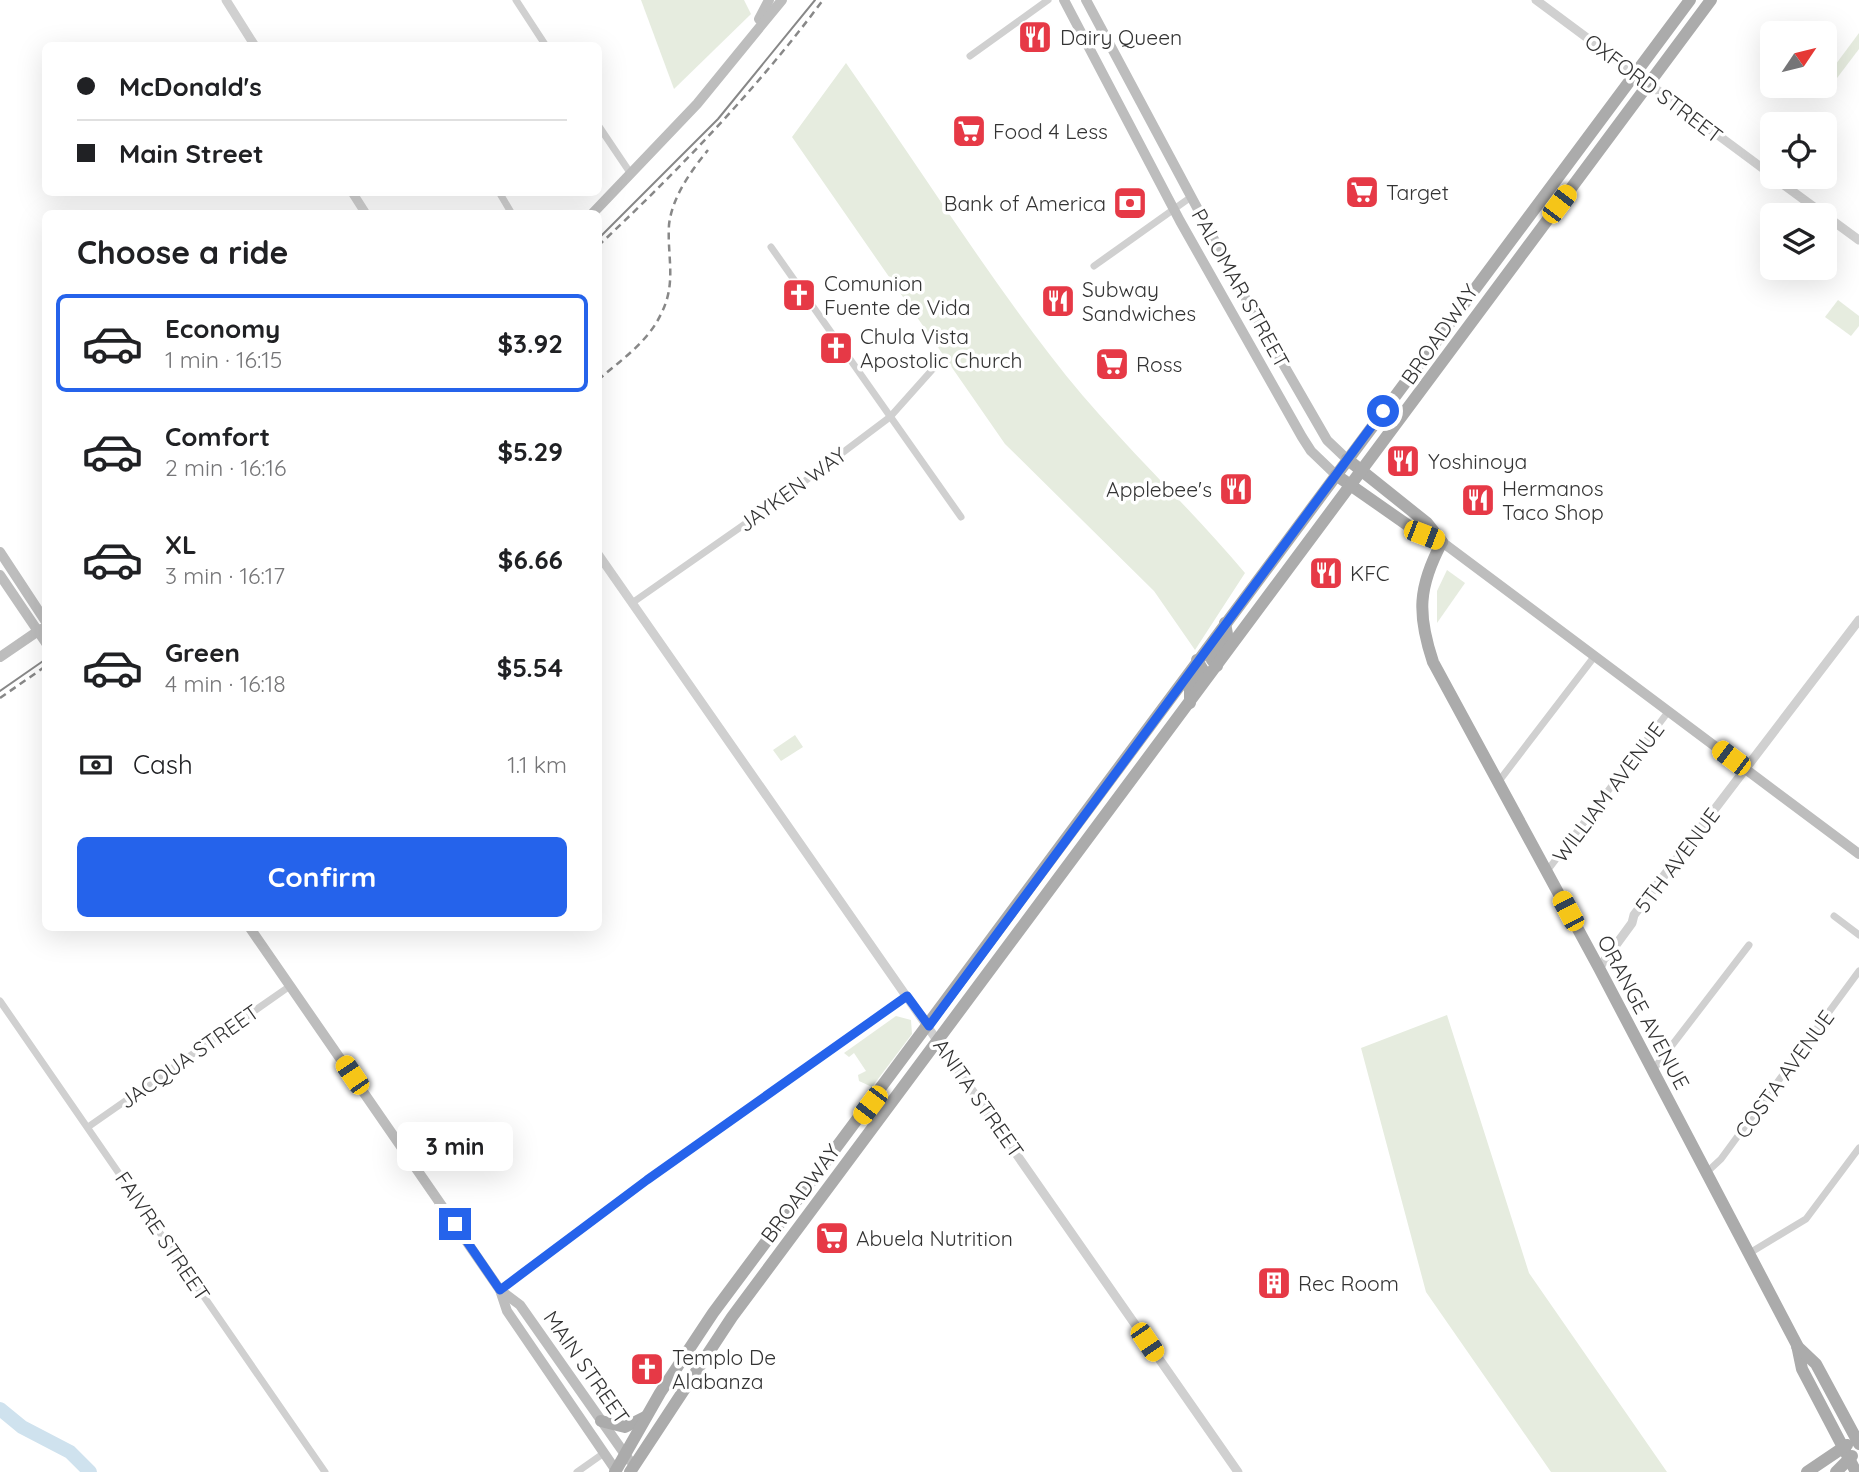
<!DOCTYPE html>
<html lang="en">
<head>
<meta charset="utf-8">
<style>
	body { margin:0; font-family:Quicksand,sans-serif; background:#f6f6f6; color:#202124; height:100vh; display:flex; flex-direction:column; font-size:26px; white-space:nowrap }
	* { box-sizing:border-box; margin:0 }
	p { font-size:23px; color:#757577 }
	.icon { flex:none; width:38px; height:38px; fill:none; stroke:currentColor; stroke-width:2; stroke-linecap:round; stroke-linejoin:round }
	.map { position:relative; flex:1; overflow:hidden }
	.panel { position:absolute; left:42px; top:210px; width:560px; height:721px; display:flex; flex-direction:column; background:#fff; border-radius:10px; box-shadow:0 7px 28px #0002 }
	.panel>* { flex:none }
	.guide { position:absolute; left:42px; top:42px; width:560px; height:154px; border-radius:10px; box-shadow:0 7px 28px #0002; display:grid; align-content:center; height:154px; padding:0 35px; background:#fff }
	.needle { width:46px; rotate:55deg }
	.tools { position:absolute; left:1760px; top:21px; display:grid; gap:14px }
	.tools a { display:grid; place-items:center; width:77px; height:77px; border-radius:10px; background:#fff; box-shadow:0 7px 28px #0002; font-size:35px }
	.end { position:absolute; width:32px; height:32px; margin:-16px; border:9px solid #2563eb; background:#fff; box-shadow:0 0 0 4px #fff }
	.from { border-radius:50% }
	.bubble { position:absolute; height:49px; border-radius:10px; background:#fff; box-shadow:0 7px 28px #0002; font-size:23px; font-weight:700; line-height:49px; text-align:center }
	.car { position:absolute; width:21px; height:42px; margin:-21px -10px; border-radius:9px; box-shadow:0 0 5px 2px #0007; background:linear-gradient(#f5c518 24%,#345 0 40%,#f5c518 0 76%,#345 0 86%,#f5c518 0) }
	.guide b { display:flex; align-items:center; gap:24px; height:66px; font-size:26px }
	.guide b+b { border-top:2px solid #e0e0e0 }
	.guide i { width:18px; height:18px; background:#202124 }
	ul { padding:0; list-style:none }
	li { display:flex; align-items:center; gap:21px; height:98px; margin:0 14px 10px; padding:0 21px; border:4px solid transparent; border-radius:10px }
	li div { flex:1 }
	li b { display:block; font-size:26px }
	li em { font-style:normal; font-weight:700 }
	li.on { border-color:#2563eb }
	li>.icon { width:63px; height:63px; stroke-width:1.5 }
	h2 { padding:0 35px; font-size:32px; line-height:84px }
	.pay { display:flex; align-items:center; gap:18px; height:77px; padding:0 35px; font-size:26px }
	.pay p { margin-inline-start:auto }
	.primary-button { display:flex; gap:14px; margin-top:auto; padding:14px 35px }
	.primary-button a { flex:1; height:80px; border-radius:10px; background:#2563eb; color:#fff; font-size:28px; font-weight:700; line-height:80px; text-align:center }
	.map>svg:first-child { display:block }
</style>
</head>
<body>
<div class="map">
<svg width="1859" height="1472" viewBox="0 0 1859 1472">
	<rect width="100%" height="100%" fill="#fff"/>
	<!-- green -->
	<g fill="#e6ecdf">
		<path d="M641,0H744L751,14L674,89Z"/>
		<path d="M1859,33V49L1834,82L1827,76Z"/>
		<path d="M846,63C914,160 978,261 1050,355C1109,433 1183,499 1245,573L1195,650L1154,591L1005,444L792,137Z"/>
		<path d="M1838,300L1859,316V326L1851,336L1825,317Z"/>
		<path d="M1447,570L1465,583L1437,623V591Z"/>
		<path d="M795,735L803,747L781,761L773,750Z"/>
		<path d="M1447,1015L1529,1273L1667,1472H1551L1426,1292L1361,1048Z"/>
		<path d="M896,1016L911,1020L912,1034L872,1087L859,1081L858,1075L866,1071L854,1053L849,1057L844,1053Z"/>
	</g>
	<g fill="none" stroke-linecap="round" stroke-linejoin="round">
		<!-- river -->
		<path stroke="#cfe2ee" stroke-width="14" d="M0,1409L22,1427L70,1452L90,1472"/>
		<!-- minor -->
		<g stroke="#d0d0d0" stroke-width="7">
			<path d="M516,0L546,46"/>
			<path d="M970,56L1048,0"/>
			<path d="M598,125L631,174"/>
			<path d="M499,192L512,214"/>
			<path d="M771,247L961,517"/>
			<path d="M1094,266L1191,197"/>
			<path d="M632,603L785,496L890,417L940,361"/>
			<path d="M1499,781L1594,657"/>
			<path d="M1547,871L1668,712"/>
			<path d="M1834,916L1859,935"/>
			<path d="M0,1001L325,1472"/>
			<path d="M1653,1070L1749,945"/>
			<path d="M88,1127L290,986"/>
			<path d="M1706,1173L1721,1159L1859,971"/>
			<path d="M1748,1254L1806,1219L1859,1148"/>
			<path d="M500,1290L647,1180L907,996"/>
			<path d="M577,1472L604,1453"/>
		</g>
		<!-- tertiary -->
		<g stroke="#d0d0d0" stroke-width="9">
			<path d="M226,0L255,46"/>
			<path d="M1536,0L1773,176"/>
			<path d="M1773,177L1859,240"/>
			<path d="M352,192L366,214"/>
			<path d="M598,554L1238,1472"/>
			<path d="M1599,968L1632,923L1634,915L1859,620"/>
		</g>
		<!-- secondary -->
		<g stroke="#bdbdbd" stroke-width="10">
			<path d="M1064,0L1180,221L1302,437L1311,451L1336,475"/>
			<path d="M1086,0L1248,303L1327,440L1347,459"/>
			<path d="M759,19L769,0"/>
			<path d="M592,214L697,104L782,0"/>
			<path d="M1442,542L1859,854"/>
			<path d="M0,552L46,622"/>
			<path d="M0,575L46,643"/>
			<path d="M0,657L41,629"/>
			<path d="M250,928L500,1290L507,1311L617,1472"/>
			<path d="M500,1290L520,1305L629,1460"/>
		</g>
		<!-- primary -->
		<g stroke="#ababab" stroke-width="12">
			<path d="M1347,459L1427,523L1442,542"/>
			<path d="M1336,475L1419,533L1441,542"/>
			<path d="M1442,542C1418,587 1417,614 1433,662L1599,968L1797,1345L1802,1369L1856,1472"/>
			<path d="M1217,666L1212,660L1227,634L1225,623"/>
			<path d="M1190,703V688L1203,670L1197,660"/>
			<path d="M1797,1346L1816,1364L1859,1444"/>
			<path d="M601,1421L625,1427L645,1417"/>
			<path d="M615,1472L660,1393L713,1313L1690,0"/>
			<path d="M630,1472L732,1317L1711,0"/>
			<path d="M1807,1472L1847,1445"/>
			<path d="M1836,1472L1852,1456"/>
		</g>
		<!-- tram -->
		<g stroke="#888" stroke-width="2">
			<path d="M598,239L718,119L815,0"/>
			<path d="M0,691L46,659"/>
		</g>
		<!-- rail -->
		<g stroke="#888" stroke-width="2.5" stroke-dasharray="7 5" stroke-linecap="butt">
			<path d="M598,246C680,169 756,90 823,0"/>
			<path d="M598,380C621,360 648,342 661,314C677,283 667,257 669,225C672,197 691,171 708,150"/>
			<path d="M0,698L46,666"/>
		</g>
	</g>
	<g fill="none" stroke-linecap="round" stroke-linejoin="round">
		<!-- route -->
		<path stroke="#2563eb" stroke-width="9" d="M455,1224L500,1290L647,1180L907,996L929,1026L1383,411"/>
	</g>
	<!-- icons -->
	<defs>
		<g id="restaurant-square" transform="scale(1.75)"><rect x="-9" y="-9" width="18" height="18" rx="4" fill="#e63946" stroke="#fff"/><path d="M-5-6h1v4h1v-4h1v4h1v-4h1v5L-1.5 .5V6h-2V.5L-5-1ZM5-6V6H3V1.5H1.5Q1.5-4 5-6Z" fill="#fff"/></g>
		<g id="supermarket-square" transform="scale(1.75)"><rect x="-9" y="-9" width="18" height="18" rx="4" fill="#e63946" stroke="#fff"/><path d="M-6-5.5h2.5l.6 2H6L4.5 2H-2.5L-4.4-4H-6ZM-1.5 3.2a1.3 1.3 0 1 0 .1 0ZM3 3.2a1.3 1.3 0 1 0 .1 0Z" fill="#fff"/></g>
		<g id="bank-square" transform="scale(1.75)"><rect x="-9" y="-9" width="18" height="18" rx="4" fill="#e63946" stroke="#fff"/><path d="M-6-4H6V4H-6ZM0-2.3a2.3 2.3 0 1 0 0 4.6a2.3 2.3 0 1 0 0-4.6Z" fill="#fff"/></g>
		<g id="church-square" transform="scale(1.75)"><rect x="-9" y="-9" width="18" height="18" rx="4" fill="#e63946" stroke="#fff"/><path d="M-1.2-6h2.4v3.5h3.3v2.4h-3.3V6h-2.4V-.1h-3.3v-2.4h3.3Z" fill="#fff"/></g>
		<g id="building-square" transform="scale(1.75)"><rect x="-9" y="-9" width="18" height="18" rx="4" fill="#e63946" stroke="#fff"/><path d="M-4-6H4V6H1V3H-1V6H-4ZM-2.5-4.3h1.7v1.8h-1.7ZM.8-4.3h1.7v1.8H.8ZM-2.5-1h1.7V.8h-1.7ZM.8-1h1.7V.8H.8Z" fill="#fff"/></g>
	</defs>
	<g fill-rule="evenodd">
		<use href="#restaurant-square" x="1035" y="37"/>
		<use href="#supermarket-square" x="969" y="131"/>
		<use href="#supermarket-square" x="1362" y="192"/>
		<use href="#bank-square" x="1130" y="203"/>
		<use href="#church-square" x="799" y="295"/>
		<use href="#restaurant-square" x="1058" y="301"/>
		<use href="#church-square" x="836" y="348"/>
		<use href="#supermarket-square" x="1112" y="364"/>
		<use href="#restaurant-square" x="1403" y="461"/>
		<use href="#restaurant-square" x="1236" y="489"/>
		<use href="#restaurant-square" x="1478" y="500"/>
		<use href="#restaurant-square" x="1326" y="573"/>
		<use href="#supermarket-square" x="832" y="1238"/>
		<use href="#building-square" x="1274" y="1283"/>
		<use href="#church-square" x="647" y="1369"/>
	</g>
	<g text-anchor="middle" dominant-baseline="central" stroke-width="7" stroke-linejoin="round" paint-order="stroke">
		<!-- poi labels -->
		<g font-size="21" fill="#333" stroke="#fff" text-anchor="start">
			<text x="1060" y="37">Dairy Queen</text>
			<text x="993" y="131">Food 4 Less</text>
			<text x="1386" y="192">Target</text>
			<text x="1106" y="203" text-anchor="end">Bank of America</text>
			<text x="824" y="283">Comunion<tspan x="824" dy="24">Fuente de Vida</tspan></text>
			<text x="1082" y="289">Subway<tspan x="1082" dy="24">Sandwiches</tspan></text>
			<text x="860" y="336">Chula Vista<tspan x="860" dy="24">Apostolic Church</tspan></text>
			<text x="1136" y="364">Ross</text>
			<text x="1428" y="461">Yoshinoya</text>
			<text x="1502" y="488">Hermanos<tspan x="1502" dy="24">Taco Shop</tspan></text>
			<text x="1212" y="489" text-anchor="end">Applebee's</text>
			<text x="1350" y="573">KFC</text>
			<text x="856" y="1238">Abuela Nutrition</text>
			<text x="1298" y="1283">Rec Room</text>
			<text x="672" y="1357">Templo De<tspan x="672" dy="24">Alabanza</tspan></text>
		</g>
		<!-- street labels -->
		<g font-size="21" fill="#333" stroke="#fff">
			<text transform="translate(1654 88) rotate(37)">OXFORD STREET</text>
			<text transform="translate(1241 288) rotate(61)">PALOMAR STREET</text>
			<text transform="translate(1439 334) rotate(-55)">BROADWAY</text>
			<text transform="translate(792 489) rotate(-36)">JAYKEN WAY</text>
			<text transform="translate(1608 792) rotate(-53)">WILLIAM AVENUE</text>
			<text transform="translate(1677 860) rotate(-53)">5TH AVENUE</text>
			<text transform="translate(1644 1012) rotate(62)">ORANGE AVENUE</text>
			<text transform="translate(189 1056) rotate(-35)">JACQUA STREET</text>
			<text transform="translate(1784 1074) rotate(-54)">COSTA AVENUE</text>
			<text transform="translate(979 1098) rotate(55)">ANITA STREET</text>
			<text transform="translate(800 1193) rotate(-53)">BROADWAY</text>
			<text transform="translate(163 1236) rotate(56)">FAIVRE STREET</text>
			<text transform="translate(587 1367) rotate(55)">MAIN STREET</text>
		</g>
	</g>
</svg>
<div class="tools">
<a><svg class="needle" viewBox="-14 -14 28 28"><path d="M0-13l5 13h-10z" fill="#e53935"/><path d="M0 13l5-13h-10z" fill="#757577"/></svg></a>
<a><svg class="icon" aria-label="locate" viewBox="0 0 24 24"><circle cx="12" cy="12" r="6"/><path d="M12 2v4M12 18v4M2 12h4M18 12h4"/></svg></a>
<a><svg class="icon" aria-label="layers" viewBox="0 0 24 24"><path d="M12 4l9 5-9 5-9-5zM3 14l9 5 9-5"/></svg></a>
</div>
<i class="end from" style="left:1383px;top:411px"></i>
<i class="end" style="left:455px;top:1224px"></i>
<div class="bubble" style="left:397px;top:1122px;width:116px">3 min</div>
<i class="car" style="left:1559px;top:204px;rotate:37deg"></i>
<i class="car" style="left:1424px;top:535px;rotate:111deg"></i>
<i class="car" style="left:1731px;top:758px;rotate:307deg"></i>
<i class="car" style="left:1568px;top:911px;rotate:332deg"></i>
<i class="car" style="left:352px;top:1075px;rotate:326deg"></i>
<i class="car" style="left:870px;top:1105px;rotate:217deg"></i>
<i class="car" style="left:1147px;top:1342px;rotate:146deg"></i>
<div class="guide">
<b><i class="from"></i>McDonald's</b>
<b><i></i>Main Street</b>
</div>
<section class="panel">
<h2>Choose a ride</h2>
<ul>
<li class="on"><svg class="icon" aria-label="car" viewBox="0 0 24 24"><path d="M5 17H2v-5l4-1 3-4h7l3 4 3 1v5h-3M9 17h6M6 11h13"/><circle cx="7" cy="17" r="2"/><circle cx="17" cy="17" r="2"/></svg><div><b>Economy</b><p>1 min · 16:15</p></div><em>$3.92</em></li>
<li><svg class="icon" aria-label="car" viewBox="0 0 24 24"><path d="M5 17H2v-5l4-1 3-4h7l3 4 3 1v5h-3M9 17h6M6 11h13"/><circle cx="7" cy="17" r="2"/><circle cx="17" cy="17" r="2"/></svg><div><b>Comfort</b><p>2 min · 16:16</p></div><em>$5.29</em></li>
<li><svg class="icon" aria-label="car" viewBox="0 0 24 24"><path d="M5 17H2v-5l4-1 3-4h7l3 4 3 1v5h-3M9 17h6M6 11h13"/><circle cx="7" cy="17" r="2"/><circle cx="17" cy="17" r="2"/></svg><div><b>XL</b><p>3 min · 16:17</p></div><em>$6.66</em></li>
<li><svg class="icon" aria-label="car" viewBox="0 0 24 24"><path d="M5 17H2v-5l4-1 3-4h7l3 4 3 1v5h-3M9 17h6M6 11h13"/><circle cx="7" cy="17" r="2"/><circle cx="17" cy="17" r="2"/></svg><div><b>Green</b><p>4 min · 16:18</p></div><em>$5.54</em></li>
</ul>
<div class="pay"><svg class="icon" aria-label="cash" viewBox="0 0 24 24"><path d="M3 7h18v10H3z"/><circle cx="12" cy="12" r="2"/></svg>Cash<p>1.1 km</p></div>
<div class="primary-button"><a>Confirm</a></div>
</section>
</div>
</body>
</html>
